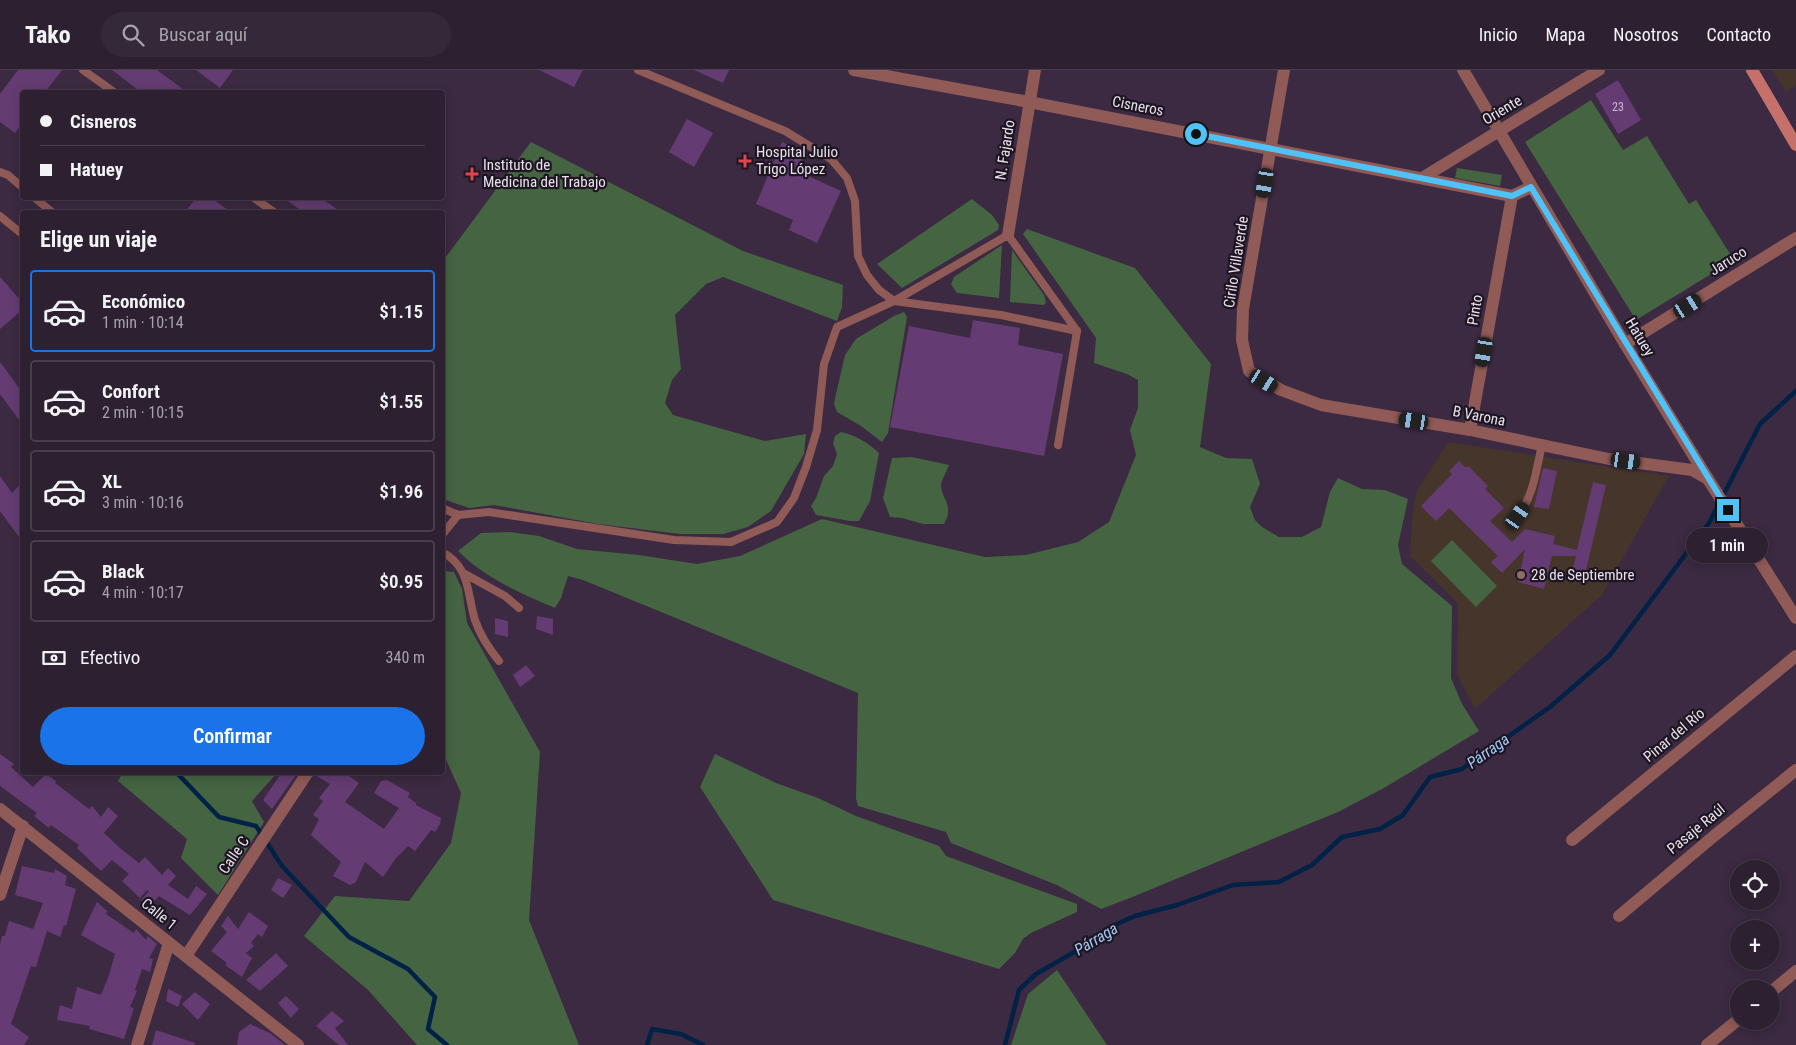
<!DOCTYPE html>
<html lang="es">
<head>
<meta charset="utf-8">
<style>
	body { margin:0; font-family:"Roboto Condensed",sans-serif; background:#342839; color:#f1f3f6; height:100vh; display:flex; flex-direction:column; font-size:19px; white-space:nowrap }
	* { box-sizing:border-box; margin:0 }
	p { font-size:16px; color:#a6a3ab }
	.icon { flex:none; width:28px; height:28px; fill:none; stroke:currentColor; stroke-width:2; stroke-linecap:round; stroke-linejoin:round }
	.map { position:relative; flex:1; overflow:hidden }
	.sheet { position:absolute; left:20px; top:140px; width:425px; height:565px; display:flex; flex-direction:column; background:#2c2031; border-radius:5px; box-shadow:0 2px 12px #0003,0 0 0 1px #483e4d }
	.sheet>* { flex:none }
	.guide { position:absolute; left:20px; top:20px; width:425px; height:110px; border-radius:5px; box-shadow:0 2px 12px #0003,0 0 0 1px #483e4d; display:grid; align-content:center; height:110px; padding:0 20px; background:#2c2031 }
	.tools { position:absolute; left:1730px; top:790px; display:grid; gap:10px }
	.tools a { display:grid; place-items:center; width:50px; height:50px; border-radius:50%; background:#2c2031; box-shadow:0 2px 12px #0003,0 0 0 1px #483e4d; font-size:25px }
	.end { position:absolute; width:22px; height:22px; margin:-11px; border:6px solid #4fc3f7; background:#111; box-shadow:0 0 0 2px #111 }
	.from { border-radius:50% }
	.bubble { position:absolute; height:35px; border-radius:18px; background:#2c2031; box-shadow:0 2px 12px #0003,0 0 0 1px #483e4d; font-size:16px; font-weight:600; line-height:35px; text-align:center }
	.car { position:absolute; width:15px; height:30px; margin:-15px -8px; border-radius:6px; box-shadow:0 0 4px 1px #0007; background:linear-gradient(#222 24%,#8ab4d8 0 40%,#222 0 76%,#8ab4d8 0 86%,#222 0) }
	.guide b { display:flex; align-items:center; gap:18px; height:48px; font-size:19px }
	.guide b+b { border-top:1px solid #483e4d }
	.guide i { width:12px; height:12px; background:#f1f3f6 }
	ul { padding:0; list-style:none }
	li { display:flex; align-items:center; gap:15px; height:82px; margin:0 10px 8px; padding:0 10px; border:2px solid #483e4d; border-radius:5px }
	li div { flex:1 }
	li b { display:block; font-size:19px }
	li em { font-style:normal; font-weight:600 }
	li.on { border-color:#1a73e8 }
	li>.icon { width:45px; height:45px; stroke-width:1.5 }
	h2 { padding:0 20px; font-size:22px; line-height:60px }
	.pay { display:flex; align-items:center; gap:12px; height:55px; padding:0 20px; font-size:19px }
	.pay p { margin-inline-start:auto }
	.action { display:flex; gap:10px; margin-top:auto; padding:10px 20px }
	.action a { flex:1; height:58px; border-radius:30px; background:#1a73e8; color:#fff; font-size:20px; font-weight:600; line-height:58px; text-align:center }
	header { display:flex; align-items:center; gap:30px; box-sizing:border-box; height:70px; padding:0 25px; background:#2c2031; border-bottom:1px solid #483e4d }
	header strong { font-size:24px }
	nav { display:flex; gap:28px; margin-inline-start:auto; font-size:18px }
	.search { width:350px; height:45px; background:#342839; display:flex; align-items:center; gap:12px; box-sizing:border-box; padding:0 18px; border-radius:28px; color:#a6a3ab; font-size:19px }
	.map>svg:first-child { display:block }
</style>
</head>
<body>
<header>
<strong>Tako</strong>
<div class="search"><svg class="icon" aria-label="search" viewBox="0 0 24 24"><circle cx="10" cy="10" r="6"/><path d="M15 15l6 6"/></svg>Buscar aquí</div>
<nav><a>Inicio</a><a>Mapa</a><a>Nosotros</a><a>Contacto</a></nav>
</header>
<div class="map">
<svg width="1796" height="975" viewBox="0 0 1796 975">
	<rect width="100%" height="100%" fill="#3b2a41"/>
	<!-- education -->
	<g fill="#46352b">
		<path d="M1772,0H1796V15L1786,22Z"/>
		<path d="M1448,372L1669,406L1602,525L1475,639L1457,605L1458,533L1410,486L1412,447L1417,420Z"/>
	</g>
	<!-- green -->
	<g fill="#456442">
		<path d="M1591,30L1623,80L1647,66L1689,134L1696,130L1734,190L1636,250L1525,72Z"/>
		<path d="M531,72L743,181L843,215L842,237L837,251L723,207L706,214L675,245L681,299L672,310L665,333L673,345L765,371L806,364L804,384L771,441L748,457L723,464H680L598,454L494,435L469,438L443,429V191Z"/>
		<path d="M1457,98L1502,105L1500,116L1455,108Z"/>
		<path d="M972,129L992,145L999,155L998,160L902,218L877,194Z"/>
		<path d="M1027,159L1135,198L1211,294L1200,377L1226,388L1252,389L1260,414L1250,437L1255,450L1262,457L1279,467H1302L1321,457L1330,422L1338,408L1362,419L1385,420L1408,429L1398,475L1402,494L1452,536L1451,608L1462,634L1479,661L1384,718L1338,742L1130,828L1101,839L1057,815L951,773L946,762L858,736L856,729L858,623L583,510L568,506L561,528L555,538C520,523 485,508 458,481L481,463L510,462L539,466L577,479L639,485L697,494L740,486L822,449L985,487L1026,485L1078,472L1109,452L1136,385L1130,360L1138,338V310L1127,304L1094,293L1096,268L1023,164Z"/>
		<path d="M1002,175L999,228L957,223L951,214L954,207Z"/>
		<path d="M1012,180L1044,225L1046,232L1044,235L1010,232Z"/>
		<path d="M904,242L907,247L888,363L882,372L861,356L837,342L834,334L836,324L845,285L856,269L894,246Z"/>
		<path d="M841,362C857,366 867,372 879,383L870,431L859,451H850L816,445L811,436L816,428L824,406L833,396L837,384L833,373L835,366Z"/>
		<path d="M912,387L949,395C947,401 942,409 941,415C941,429 955,435 944,454H923L902,448L890,447L883,428L892,388Z"/>
		<path d="M1452,470L1497,516L1476,537L1431,491Z"/>
		<path d="M443,501L454,502L462,519L467,553L540,682L529,850L579,975H417L368,920L304,866L335,826L409,831L451,773L461,723L443,683Z"/>
		<path d="M715,684L776,713L818,728L856,746L939,776L946,786L1077,834V842L1031,863L1023,869L1015,883L999,899L773,830L700,717Z"/>
		<path d="M123,702L277,703L252,731L264,752L218,825L181,788L187,769L118,711Z"/>
		<path d="M1057,900L1107,975H1011L1028,924Z"/>
	</g>
	<g fill="none" stroke-linecap="round" stroke-linejoin="round">
		<!-- stream -->
		<g stroke="#002246" stroke-width="4.5">
			<path d="M176,702L219,747L256,756L282,796L349,867L408,899L435,927L428,959L447,975"/>
			<path d="M647,975L652,959L681,964L703,975"/>
			<path d="M1005,975L1019,920L1036,904L1090,873L1108,858L1135,846L1177,835L1233,815L1279,812L1312,795L1342,767L1380,759L1403,745L1430,707L1462,699L1550,637L1610,585L1709,453L1760,354L1796,321"/>
		</g>
	</g>
	<!-- building -->
	<g fill="#643c73">
		<path d="M18,0H62L45,22H22V53L15,63L0,52V24Z"/>
		<path d="M112,0H157L187,22H141Z"/>
		<path d="M196,0H233L220,18Z"/>
		<path d="M539,0H583L574,17Z"/>
		<path d="M694,0H729L723,13Z"/>
		<path d="M1618,10L1641,50L1618,64L1595,24Z"/>
		<path d="M687,49L713,63L694,97L669,82Z"/>
		<path d="M782,72L805,82L797,101L841,121L817,173L789,160L793,150L756,134Z"/>
		<path d="M196,128H211L231,142H185Z"/>
		<path d="M284,128H321L341,142H303Z"/>
		<path d="M0,207L22,232V240L0,259Z"/>
		<path d="M973,250L1020,258L1018,275L1063,284L1044,386L890,357L909,256L970,268Z"/>
		<path d="M0,292L22,322V354L0,324Z"/>
		<path d="M1459,391L1466,398L1468,396L1488,416L1485,419L1504,438L1490,451L1512,472L1525,459L1555,466L1553,474L1577,480L1593,412L1606,415L1583,513L1570,510L1576,486H1552L1544,519L1518,512L1525,479L1502,503L1491,492L1498,486L1449,438L1436,451L1421,436L1452,404L1449,401Z"/>
		<path d="M1543,398L1557,401L1549,439L1534,437Z"/>
		<path d="M0,406L12,423L22,413V471L0,441Z"/>
		<path d="M537,546L553,549V565L536,559Z"/>
		<path d="M495,548L508,551V567L495,564Z"/>
		<path d="M526,595L535,606L520,617L513,605Z"/>
		<path d="M0,684L14,694L11,697L33,717L46,704L56,711L55,713L89,739L92,736L101,747L108,737L118,746L104,763L121,779L139,793L145,787L162,805L168,798L176,806L168,815L188,829L196,816L207,824L190,845L159,826L149,837L141,830L149,821L147,820L140,828L122,811L129,804L112,790L101,801L77,778L79,775L51,755L49,758L34,746L37,743L0,716Z"/>
		<path d="M282,702H298L272,739L263,730Z"/>
		<path d="M316,702H343L359,713L345,732L384,759L399,738L374,723L381,711L387,710L410,723L408,727L416,733V735L441,748L440,754L435,762L431,760L415,781L408,776L396,788L383,807L365,792L356,812L350,815L333,806L341,792L311,765L319,749L313,745L323,731L319,728L330,714L315,705Z"/>
		<path d="M22,796L54,803L55,799L67,806L65,815L76,819L66,856L64,855L60,867L47,861L36,897L31,896L11,954L29,967L24,975H0V875L2,866H5L9,851L33,859L43,833L15,825Z"/>
		<path d="M278,808L292,815L283,828L271,820Z"/>
		<path d="M97,832L107,841L106,844L134,863L136,859L146,870L148,866L157,874L149,888L153,889L150,902L142,899L135,920L137,921L130,937L134,938L124,969L89,959L90,956L57,950L60,935L72,939L77,917L101,925L109,905L115,884L81,865Z"/>
		<path d="M249,842L268,856L262,867L258,864L251,873L254,876L246,883L244,882L252,888L242,907L225,895L227,893L211,881L227,862L221,856L228,846L238,859Z"/>
		<path d="M276,883L288,896L260,921L246,910Z"/>
		<path d="M168,919L182,926L178,937L166,931Z"/>
		<path d="M195,922L210,934L198,950L182,934Z"/>
		<path d="M286,926L299,939L291,948L278,933Z"/>
		<path d="M332,941L344,951L335,958L348,975H339L316,956Z"/>
		<path d="M250,954L270,963L285,975H237L239,962Z"/>
		<path d="M156,960L195,973L194,975H152Z"/>
	</g>
	<g fill="none" stroke-linecap="round" stroke-linejoin="round">
		<!-- service -->
		<g stroke="#905a56" stroke-width="8">
			<path d="M83,0L114,22"/>
			<path d="M638,0L785,61L831,89L847,108L855,131L858,186L867,205L879,220L894,231L1001,245L1077,261L1058,375"/>
			<path d="M0,102L8,105L22,117"/>
			<path d="M35,128L52,142"/>
			<path d="M254,128L274,142"/>
			<path d="M0,146L22,164"/>
			<path d="M442,438L458,445L489,442L674,470L731,472L777,452L794,428L806,397L817,360L824,294L837,257L894,231L1008,165L1077,261"/>
			<path d="M1518,446C1534,425 1536,400 1542,375"/>
			<path d="M442,465L458,445"/>
			<path d="M442,482C471,497 467,525 475,550C480,565 490,580 499,591"/>
			<path d="M465,504L505,526L519,538"/>
		</g>
		<!-- minor -->
		<g stroke="#905a56" stroke-width="12">
			<path d="M854,0L1029,32L1512,126L1531,117"/>
			<path d="M1284,0L1243,239L1242,270L1249,301L1281,320L1321,335L1470,360L1609,389L1692,400L1708,409"/>
			<path d="M1463,0L1625,274L1708,409L1796,548"/>
			<path d="M1422,108L1599,0"/>
			<path d="M1008,165L1035,0"/>
			<path d="M1625,274L1796,168"/>
			<path d="M1470,360L1512,126"/>
			<path d="M0,739L298,975"/>
			<path d="M1572,770L1796,586"/>
			<path d="M0,825L23,756"/>
			<path d="M1619,846L1714,766L1796,700"/>
			<path d="M186,886L308,702"/>
			<path d="M1771,922L1796,901"/>
			<path d="M137,975L169,873"/>
			<path d="M1707,975L1739,949"/>
		</g>
		<!-- secondary -->
		<path stroke="#c5706a" stroke-width="12" d="M1752,0L1796,75"/>
	</g>
	<g fill="none" stroke-linecap="round" stroke-linejoin="round">
		<!-- route -->
		<path stroke="#4fc3f7" stroke-width="6" d="M1196,64L1512,126L1531,117L1728,440"/>
	</g>
	<!-- markers -->
	<g fill="#e0444e" stroke="#1d1620" stroke-width="2">
		<path d="M742.5 83.5h5v5h5v5h-5v5h-5v-5h-5v-5h5z"/>
		<path d="M469.5 96.5h5v5h5v5h-5v5h-5v-5h-5v-5h5z"/>
	</g>
	<circle fill="#8d6e63" stroke="#1d1620" stroke-width="2" cx="1521" cy="505" r="5"/>
	<g text-anchor="middle" dominant-baseline="central" stroke-width="4.5" stroke-linejoin="round" paint-order="stroke">
		<!-- number labels -->
		<g font-size="12" fill="#c9b7d0">
			<text x="1618" y="37">23</text>
		</g>
		<!-- street labels -->
		<g font-size="15" fill="#ebe0ef" stroke="#1d1620">
			<text transform="translate(1138 36) rotate(11)">Cisneros</text>
			<text transform="translate(1502 40) rotate(-31)">Oriente</text>
			<text transform="translate(1005 80) rotate(-81)">N. Fajardo</text>
			<text transform="translate(1728 191) rotate(-32)">Jaruco</text>
			<text transform="translate(1236 192) rotate(-81)">Cirilo Villaverde</text>
			<text transform="translate(1475 240) rotate(-80)">Pinto</text>
			<text transform="translate(1640 267) rotate(59)">Hatuey</text>
			<text transform="translate(1479 346) rotate(11)">B Varona</text>
			<text transform="translate(1674 665) rotate(-40)">Pinar del Río</text>
			<text transform="translate(1696 759) rotate(-39)">Pasaje Raúl</text>
			<text transform="translate(234 785) rotate(-56)">Calle C</text>
			<text transform="translate(159 844) rotate(39)">Calle 1</text>
		</g>
		<!-- poi labels -->
		<g font-size="15" fill="#ebe0ef" stroke="#1d1620" text-anchor="start">
			<text x="756" y="82">Hospital Julio<tspan x="756" dy="17">Trigo López</tspan></text>
			<text x="483" y="95">Instituto de<tspan x="483" dy="17">Medicina del Trabajo</tspan></text>
			<text x="1531" y="505">28 de Septiembre</text>
		</g>
		<!-- water labels -->
		<g font-size="16" font-style="italic" fill="#a0c9f7" stroke="#1d1620">
			<text transform="translate(1488 681) rotate(-35)">Párraga</text>
			<text transform="translate(1096 869) rotate(-31)">Párraga</text>
		</g>
	</g>
</svg>
<div class="tools">
<a><svg class="icon" aria-label="locate" viewBox="0 0 24 24"><circle cx="12" cy="12" r="6"/><path d="M12 2v4M12 18v4M2 12h4M18 12h4"/></svg></a>
<a>+</a>
<a>−</a>
</div>
<i class="end from" style="left:1196px;top:64px"></i>
<i class="end" style="left:1728px;top:440px"></i>
<div class="bubble" style="left:1686px;top:458px;width:82px">1 min</div>
<i class="car" style="left:1265px;top:113px;rotate:189deg"></i>
<i class="car" style="left:1688px;top:236px;rotate:58deg"></i>
<i class="car" style="left:1484px;top:282px;rotate:190deg"></i>
<i class="car" style="left:1264px;top:311px;rotate:121deg"></i>
<i class="car" style="left:1414px;top:351px;rotate:279deg"></i>
<i class="car" style="left:1626px;top:391px;rotate:98deg"></i>
<i class="car" style="left:1518px;top:446px;rotate:35deg"></i>
<div class="guide">
<b><i class="from"></i>Cisneros</b>
<b><i></i>Hatuey</b>
</div>
<section class="sheet">
<h2>Elige un viaje</h2>
<ul>
<li class="on"><svg class="icon" aria-label="car" viewBox="0 0 24 24"><path d="M5 17H2v-5l4-1 3-4h7l3 4 3 1v5h-3M9 17h6M6 11h13"/><circle cx="7" cy="17" r="2"/><circle cx="17" cy="17" r="2"/></svg><div><b>Económico</b><p>1 min · 10:14</p></div><em>$1.15</em></li>
<li><svg class="icon" aria-label="car" viewBox="0 0 24 24"><path d="M5 17H2v-5l4-1 3-4h7l3 4 3 1v5h-3M9 17h6M6 11h13"/><circle cx="7" cy="17" r="2"/><circle cx="17" cy="17" r="2"/></svg><div><b>Confort</b><p>2 min · 10:15</p></div><em>$1.55</em></li>
<li><svg class="icon" aria-label="car" viewBox="0 0 24 24"><path d="M5 17H2v-5l4-1 3-4h7l3 4 3 1v5h-3M9 17h6M6 11h13"/><circle cx="7" cy="17" r="2"/><circle cx="17" cy="17" r="2"/></svg><div><b>XL</b><p>3 min · 10:16</p></div><em>$1.96</em></li>
<li><svg class="icon" aria-label="car" viewBox="0 0 24 24"><path d="M5 17H2v-5l4-1 3-4h7l3 4 3 1v5h-3M9 17h6M6 11h13"/><circle cx="7" cy="17" r="2"/><circle cx="17" cy="17" r="2"/></svg><div><b>Black</b><p>4 min · 10:17</p></div><em>$0.95</em></li>
</ul>
<div class="pay"><svg class="icon" aria-label="cash" viewBox="0 0 24 24"><path d="M3 7h18v10H3z"/><circle cx="12" cy="12" r="2"/></svg>Efectivo<p>340 m</p></div>
<div class="action"><a>Confirmar</a></div>
</section>
</div>
</body>
</html>
